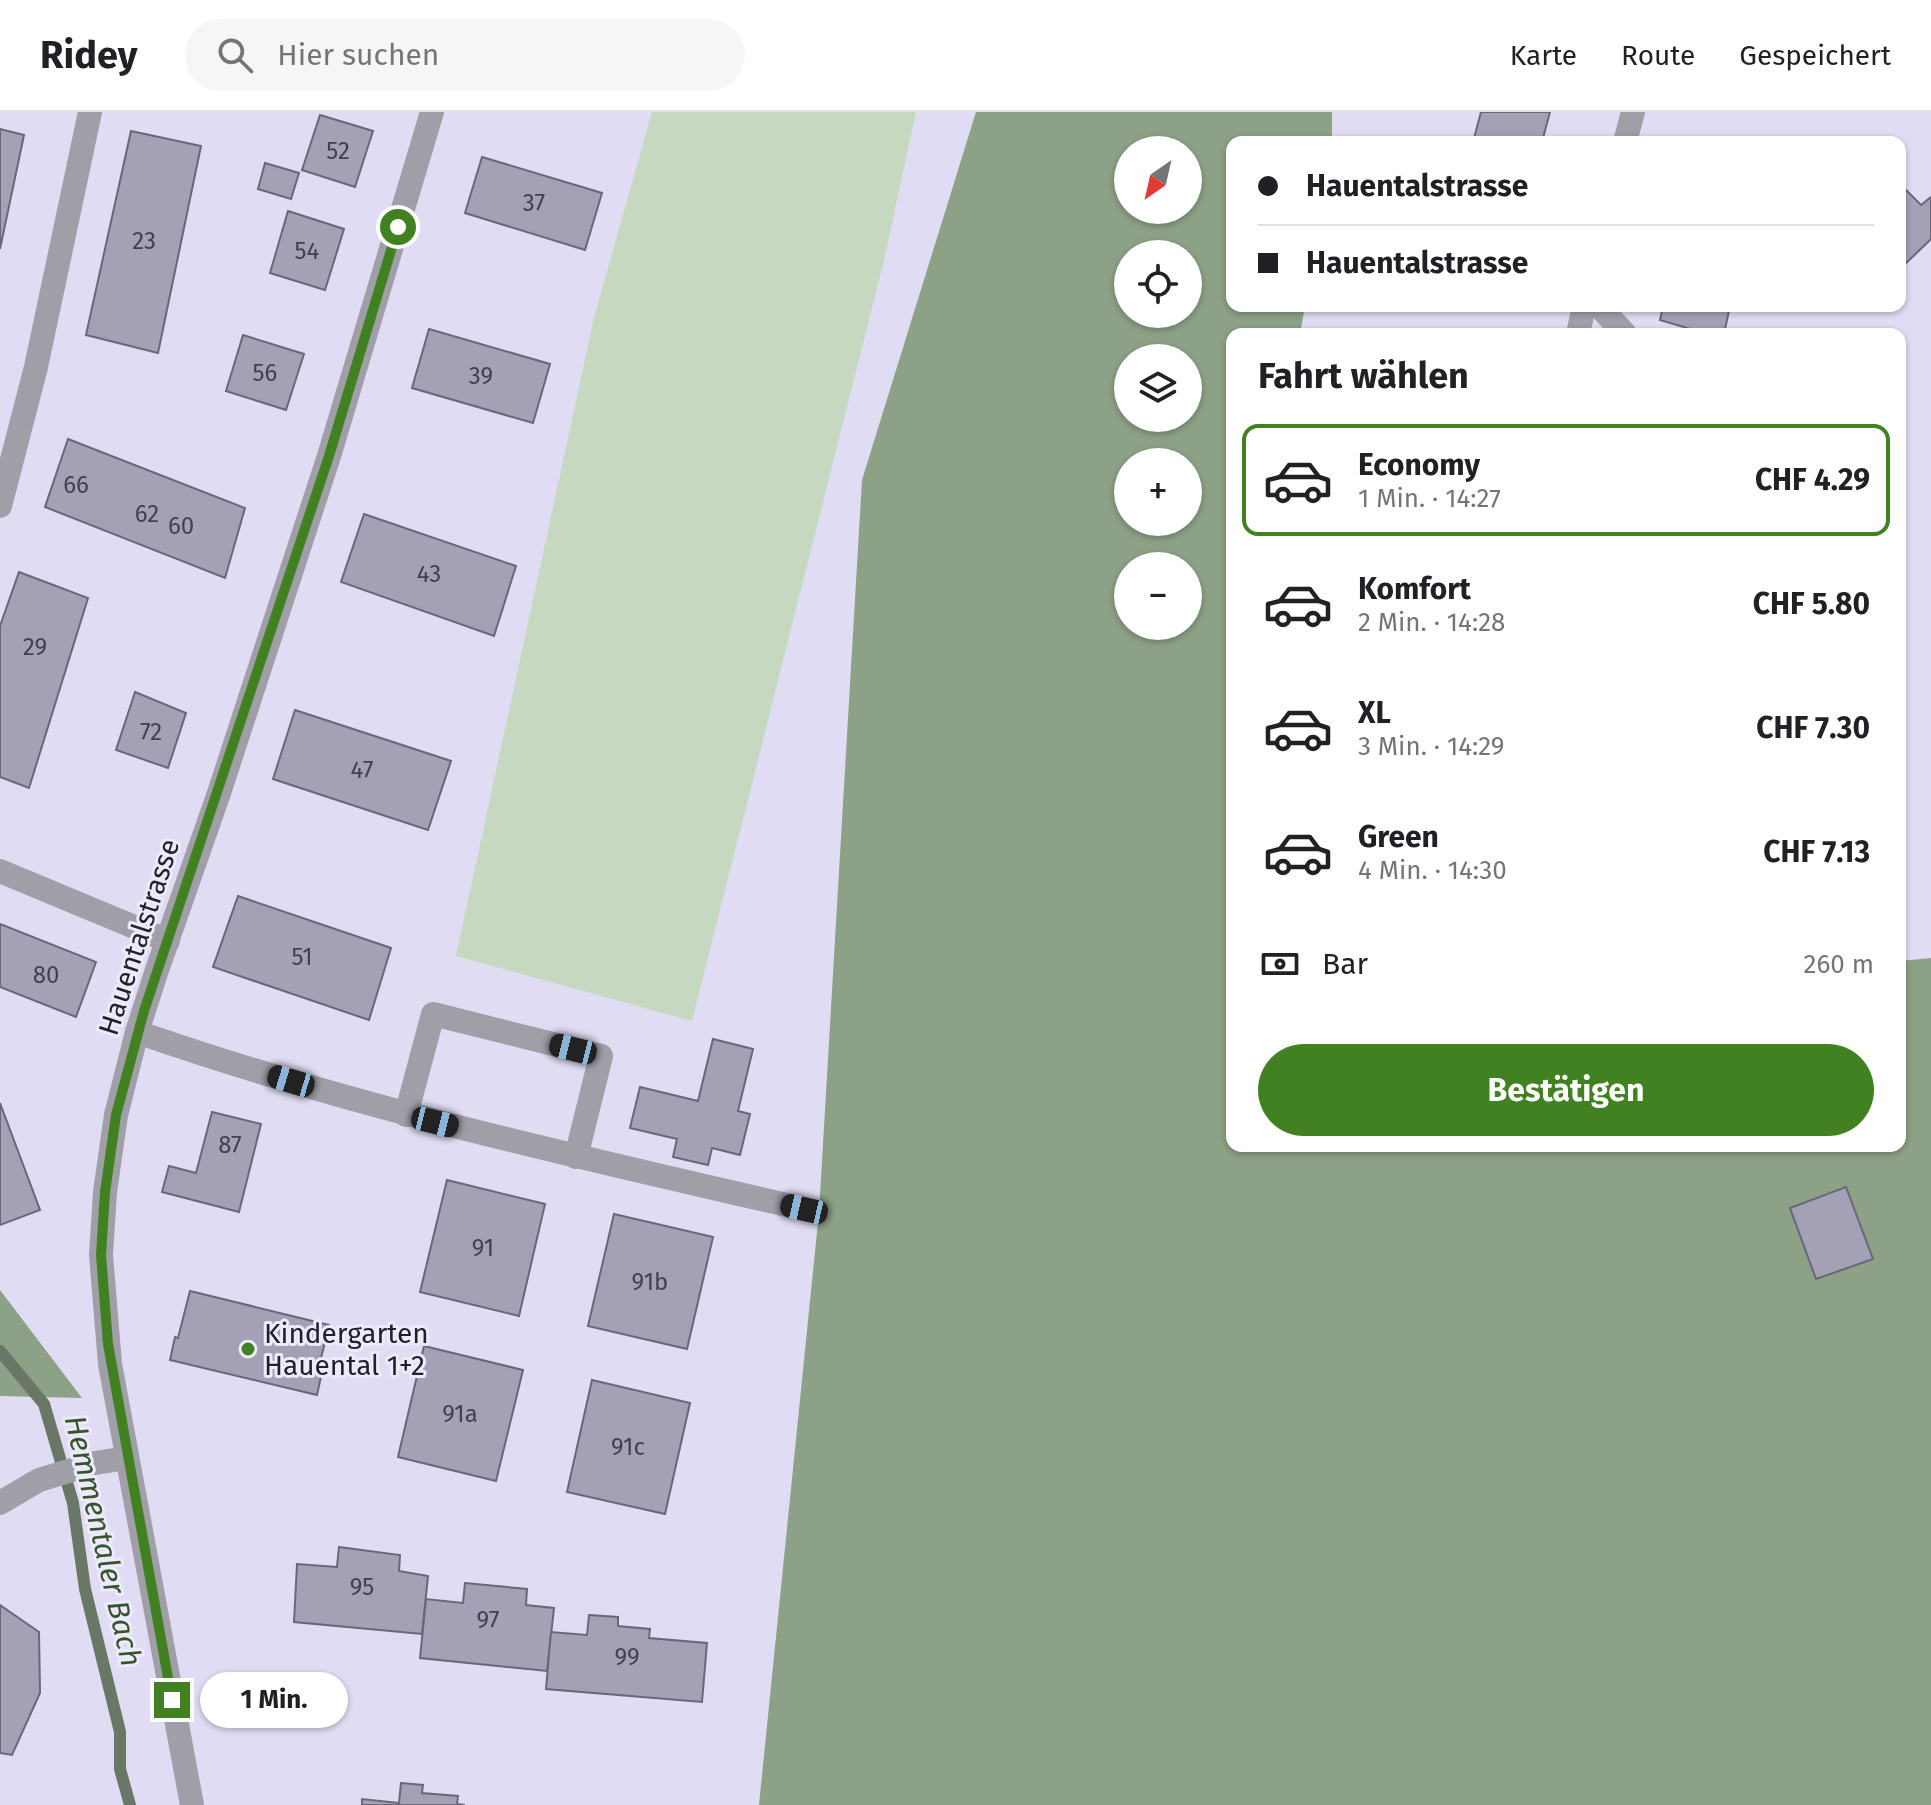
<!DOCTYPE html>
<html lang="de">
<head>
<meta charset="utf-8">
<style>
	body { margin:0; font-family:"Fira Sans",sans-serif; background:#f6f6f6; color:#202124; height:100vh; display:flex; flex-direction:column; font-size:30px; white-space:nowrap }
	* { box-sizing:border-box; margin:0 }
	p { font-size:26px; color:#757577 }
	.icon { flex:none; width:44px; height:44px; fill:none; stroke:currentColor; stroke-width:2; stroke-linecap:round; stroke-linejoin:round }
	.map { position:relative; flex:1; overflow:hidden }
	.details { position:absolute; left:1226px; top:216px; width:680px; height:824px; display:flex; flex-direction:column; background:#fff; border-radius:16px; box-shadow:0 2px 6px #0004 }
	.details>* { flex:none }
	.banner { position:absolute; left:1226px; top:24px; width:680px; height:176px; border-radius:16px; box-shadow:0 2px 6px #0004; display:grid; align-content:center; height:176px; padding:0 32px; background:#fff }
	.needle { width:52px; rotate:214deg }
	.controls { position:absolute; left:1114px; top:24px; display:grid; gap:16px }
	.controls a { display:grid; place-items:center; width:88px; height:88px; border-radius:50%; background:#fff; box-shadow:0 2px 6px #0004; font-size:40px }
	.end { position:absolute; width:36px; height:36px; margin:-18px; border:10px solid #418121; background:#fff; box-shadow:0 0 0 4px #fff }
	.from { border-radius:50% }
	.bubble { position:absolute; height:56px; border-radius:28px; background:#fff; box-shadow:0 2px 6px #0004; font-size:26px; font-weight:700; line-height:56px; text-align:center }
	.car { position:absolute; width:24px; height:48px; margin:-24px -12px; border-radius:10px; box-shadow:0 0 6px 2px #0007; background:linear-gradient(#222 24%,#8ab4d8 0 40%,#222 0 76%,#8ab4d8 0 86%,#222 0) }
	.banner b { display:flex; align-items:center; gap:28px; height:76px; font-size:30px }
	.banner b+b { border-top:2px solid #e0e0e0 }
	.banner i { width:20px; height:20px; background:#202124 }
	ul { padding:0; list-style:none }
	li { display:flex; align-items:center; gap:24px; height:112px; margin:0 16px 12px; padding:0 16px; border:4px solid transparent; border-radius:16px }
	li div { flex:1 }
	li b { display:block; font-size:30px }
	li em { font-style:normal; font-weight:700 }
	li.active { border-color:#418121 }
	li>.icon { width:72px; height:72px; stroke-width:1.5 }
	h2 { padding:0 32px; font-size:36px; line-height:96px }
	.pay { display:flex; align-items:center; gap:20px; height:88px; padding:0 32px; font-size:30px }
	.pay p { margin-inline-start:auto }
	.button { display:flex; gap:16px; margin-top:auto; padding:16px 32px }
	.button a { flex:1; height:92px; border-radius:48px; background:#418121; color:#fff; font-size:32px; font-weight:700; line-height:92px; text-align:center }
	header { display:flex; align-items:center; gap:48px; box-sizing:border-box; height:112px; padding:0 40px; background:#fff; border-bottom:2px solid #e0e0e0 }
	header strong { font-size:38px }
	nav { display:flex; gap:44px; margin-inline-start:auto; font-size:28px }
	.search { width:560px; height:72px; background:#f6f6f6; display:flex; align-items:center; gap:20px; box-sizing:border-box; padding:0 28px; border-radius:44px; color:#757577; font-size:30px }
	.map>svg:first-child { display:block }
</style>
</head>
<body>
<header>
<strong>Ridey</strong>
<div class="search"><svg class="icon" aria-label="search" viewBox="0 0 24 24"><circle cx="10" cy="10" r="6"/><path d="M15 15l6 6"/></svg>Hier suchen</div>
<nav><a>Karte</a><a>Route</a><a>Gespeichert</a></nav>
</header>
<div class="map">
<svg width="1931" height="1693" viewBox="0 0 1931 1693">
	<rect width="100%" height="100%" fill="#dfdcf3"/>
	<!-- green -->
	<path fill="#c6d8c0" d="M652,0H916L884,148L692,909L456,844L594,206Z"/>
	<!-- forest -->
	<g fill="#8da186" fill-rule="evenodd">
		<path d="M976,0H1332V30H1232V194H1305L1300,222H1232V1034H1900V849L1931,846V1693H759L819,1100L862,368ZM1128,38H1188V98H1128ZM1128,142H1188V202H1128ZM1128,246H1188V306H1128ZM1128,350H1188V410H1128ZM1128,454H1188V514H1128Z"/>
		<path d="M0,1178L82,1286L0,1284Z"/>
	</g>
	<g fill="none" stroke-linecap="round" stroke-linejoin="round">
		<!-- stream -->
		<path stroke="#6a7767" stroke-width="12" d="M0,1239L44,1292L73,1391L85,1477L120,1620V1657L130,1693"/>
	</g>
	<!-- building -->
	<g fill="#a4a1b7" stroke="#69677a" stroke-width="2">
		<path d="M1481,0H1550L1542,30H1473Z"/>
		<path d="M320,3L373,19L355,75L302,58Z"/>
		<path d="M0,17L24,23L0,137Z"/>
		<path d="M131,19L201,34L158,241L86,223Z"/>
		<path d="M482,45L602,81L585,138L465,101Z"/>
		<path d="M265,51L299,61L291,87L258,77Z"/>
		<path d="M1900,72L1921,93L1931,85V127L1900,157Z"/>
		<path d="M288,99L344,117L325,178L270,161Z"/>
		<path d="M1663,194H1730L1724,222H1696L1694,218L1660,208Z"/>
		<path d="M429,217L550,252L533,311L412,276Z"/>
		<path d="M243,223L304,242L286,298L226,279Z"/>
		<path d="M68,327L245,396L225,466L45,395Z"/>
		<path d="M364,402L516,454L494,524L341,470Z"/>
		<path d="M19,460L88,486L29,676L0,665V514Z"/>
		<path d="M135,580L186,601L168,656L116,638Z"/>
		<path d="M295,598L451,649L428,718L273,667Z"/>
		<path d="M238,784L391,836L369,908L213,855Z"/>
		<path d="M0,812L96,850L76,905L0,875Z"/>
		<path d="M713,927L753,937L738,999L750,1002L740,1043L712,1036L708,1053L673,1045L677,1027L630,1016L640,975L698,989Z"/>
		<path d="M0,991L40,1098L0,1113Z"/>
		<path d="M212,1000L261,1012L239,1100L162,1080L169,1054L196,1061Z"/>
		<path d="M447,1068L545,1092L519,1204L420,1180Z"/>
		<path d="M1846,1075L1873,1147L1816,1167L1790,1096Z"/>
		<path d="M614,1102L713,1125L687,1237L588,1214Z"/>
		<path d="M190,1179L329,1213L318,1259L322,1260L317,1283L170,1248L175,1225L178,1226Z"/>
		<path d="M424,1234L523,1258L496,1369L398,1345Z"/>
		<path d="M592,1268L690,1291L665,1402L567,1380Z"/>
		<path d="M339,1435L400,1443L399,1459L428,1464L422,1522L294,1510L297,1452L337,1455Z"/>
		<path d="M465,1471L527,1477L526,1493L554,1496L547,1559L420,1546L426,1487L463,1491Z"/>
		<path d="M0,1493L39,1520L40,1581L12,1643L0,1641Z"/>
		<path d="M589,1503L618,1505V1514L650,1517L649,1526L707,1531L702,1590L546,1577L551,1520L587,1523Z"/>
		<path d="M401,1671L423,1673L422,1681L458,1684L457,1692L465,1693H362V1687L399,1691Z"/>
	</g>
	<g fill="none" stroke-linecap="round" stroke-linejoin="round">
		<!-- minor -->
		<g stroke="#a09fa8" stroke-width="24">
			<path d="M1625,30L1633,0"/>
			<path d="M1599,194L1625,222"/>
			<path d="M1578,222L1584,194"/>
			<path d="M0,394L36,255L90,0"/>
			<path d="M0,759L168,829"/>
			<path d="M137,920C355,996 580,1045 804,1097"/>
			<path d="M406,1003L433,902L601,944L576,1045"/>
			<path d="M0,1391L39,1368L95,1351L127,1346"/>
			<path d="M192,1693L110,1252L101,1143L105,1080L116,1003L137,920L157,858L219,681L329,344L432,0"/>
		</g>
	</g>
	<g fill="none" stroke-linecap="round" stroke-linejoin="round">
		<!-- route -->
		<path stroke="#418121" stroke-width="10" d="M172,1588L108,1232L101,1143L105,1080L116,1003L144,899L329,344L398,115"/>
	</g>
	<!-- markers -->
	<circle fill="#418121" stroke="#eceafc" stroke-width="3" cx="248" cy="1237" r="8"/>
	<g text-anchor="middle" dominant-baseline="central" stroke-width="6" stroke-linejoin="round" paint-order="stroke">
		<!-- number labels -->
		<g font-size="24" fill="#42414c">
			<text x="338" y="39">52</text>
			<text x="534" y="91">37</text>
			<text x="144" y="129">23</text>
			<text x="307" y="139">54</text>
			<text x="265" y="261">56</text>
			<text x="481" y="264">39</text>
			<text x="76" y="373">66</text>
			<text x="147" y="402">62</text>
			<text x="181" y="414">60</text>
			<text x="429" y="462">43</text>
			<text x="35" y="535">29</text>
			<text x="151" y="620">72</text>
			<text x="362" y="658">47</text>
			<text x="302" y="845">51</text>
			<text x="46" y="863">80</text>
			<text x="230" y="1033">87</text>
			<text x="483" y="1136">91</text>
			<text x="650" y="1170">91b</text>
			<text x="460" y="1302">91a</text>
			<text x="628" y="1335">91c</text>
			<text x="362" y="1475">95</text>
			<text x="488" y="1508">97</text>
			<text x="627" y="1545">99</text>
		</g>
		<!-- street labels -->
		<g font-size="28" fill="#222129" stroke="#eceafc">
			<text transform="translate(139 825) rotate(-72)">Hauentalstrasse</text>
		</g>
		<!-- poi labels -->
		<g font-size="28" fill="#222129" stroke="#eceafc" text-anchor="start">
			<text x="264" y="1221">Kindergarten<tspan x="264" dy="32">Hauental 1+2</tspan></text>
		</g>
		<!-- water labels -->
		<g font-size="30" font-style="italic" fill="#36542a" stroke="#eceafc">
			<text transform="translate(103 1429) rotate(77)">Hemmentaler Bach</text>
		</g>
	</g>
</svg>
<div class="controls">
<a><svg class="needle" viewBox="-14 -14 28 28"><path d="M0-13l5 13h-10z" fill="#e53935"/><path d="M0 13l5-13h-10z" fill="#757577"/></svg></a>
<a><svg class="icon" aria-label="locate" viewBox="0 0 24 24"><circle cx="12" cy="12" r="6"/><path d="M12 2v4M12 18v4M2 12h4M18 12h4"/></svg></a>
<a><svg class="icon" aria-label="layers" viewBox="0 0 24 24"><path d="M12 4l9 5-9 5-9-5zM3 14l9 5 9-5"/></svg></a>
<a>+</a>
<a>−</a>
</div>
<i class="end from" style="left:398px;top:115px"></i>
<i class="end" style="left:172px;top:1588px"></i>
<div class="bubble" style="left:200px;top:1560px;width:148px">1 Min.</div>
<i class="car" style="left:573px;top:937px;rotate:284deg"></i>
<i class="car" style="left:291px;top:969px;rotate:287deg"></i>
<i class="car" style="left:435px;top:1010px;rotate:104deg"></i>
<i class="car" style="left:804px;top:1097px;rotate:283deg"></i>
<div class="banner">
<b><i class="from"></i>Hauentalstrasse</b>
<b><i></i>Hauentalstrasse</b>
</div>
<section class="details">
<h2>Fahrt wählen</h2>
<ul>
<li class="active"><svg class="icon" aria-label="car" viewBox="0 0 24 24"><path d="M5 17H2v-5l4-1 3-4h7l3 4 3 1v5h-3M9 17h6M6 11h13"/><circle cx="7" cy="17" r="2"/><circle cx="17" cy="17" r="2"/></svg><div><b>Economy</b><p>1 Min. · 14:27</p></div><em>CHF 4.29</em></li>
<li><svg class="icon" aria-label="car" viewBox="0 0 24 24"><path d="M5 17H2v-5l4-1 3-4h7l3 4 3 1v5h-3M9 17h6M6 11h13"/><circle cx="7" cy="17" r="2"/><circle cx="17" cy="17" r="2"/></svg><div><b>Komfort</b><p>2 Min. · 14:28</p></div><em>CHF 5.80</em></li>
<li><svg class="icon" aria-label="car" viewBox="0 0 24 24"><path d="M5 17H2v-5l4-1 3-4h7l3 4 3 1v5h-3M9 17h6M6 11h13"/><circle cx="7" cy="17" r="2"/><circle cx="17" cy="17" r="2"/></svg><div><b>XL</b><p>3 Min. · 14:29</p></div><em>CHF 7.30</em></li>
<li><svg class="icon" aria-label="car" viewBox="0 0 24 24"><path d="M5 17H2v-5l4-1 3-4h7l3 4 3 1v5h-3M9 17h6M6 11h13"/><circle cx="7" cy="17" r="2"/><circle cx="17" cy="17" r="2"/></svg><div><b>Green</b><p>4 Min. · 14:30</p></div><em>CHF 7.13</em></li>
</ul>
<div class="pay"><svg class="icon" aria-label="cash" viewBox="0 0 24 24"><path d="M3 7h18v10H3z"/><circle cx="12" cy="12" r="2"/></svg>Bar<p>260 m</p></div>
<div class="button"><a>Bestätigen</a></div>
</section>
</div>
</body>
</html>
